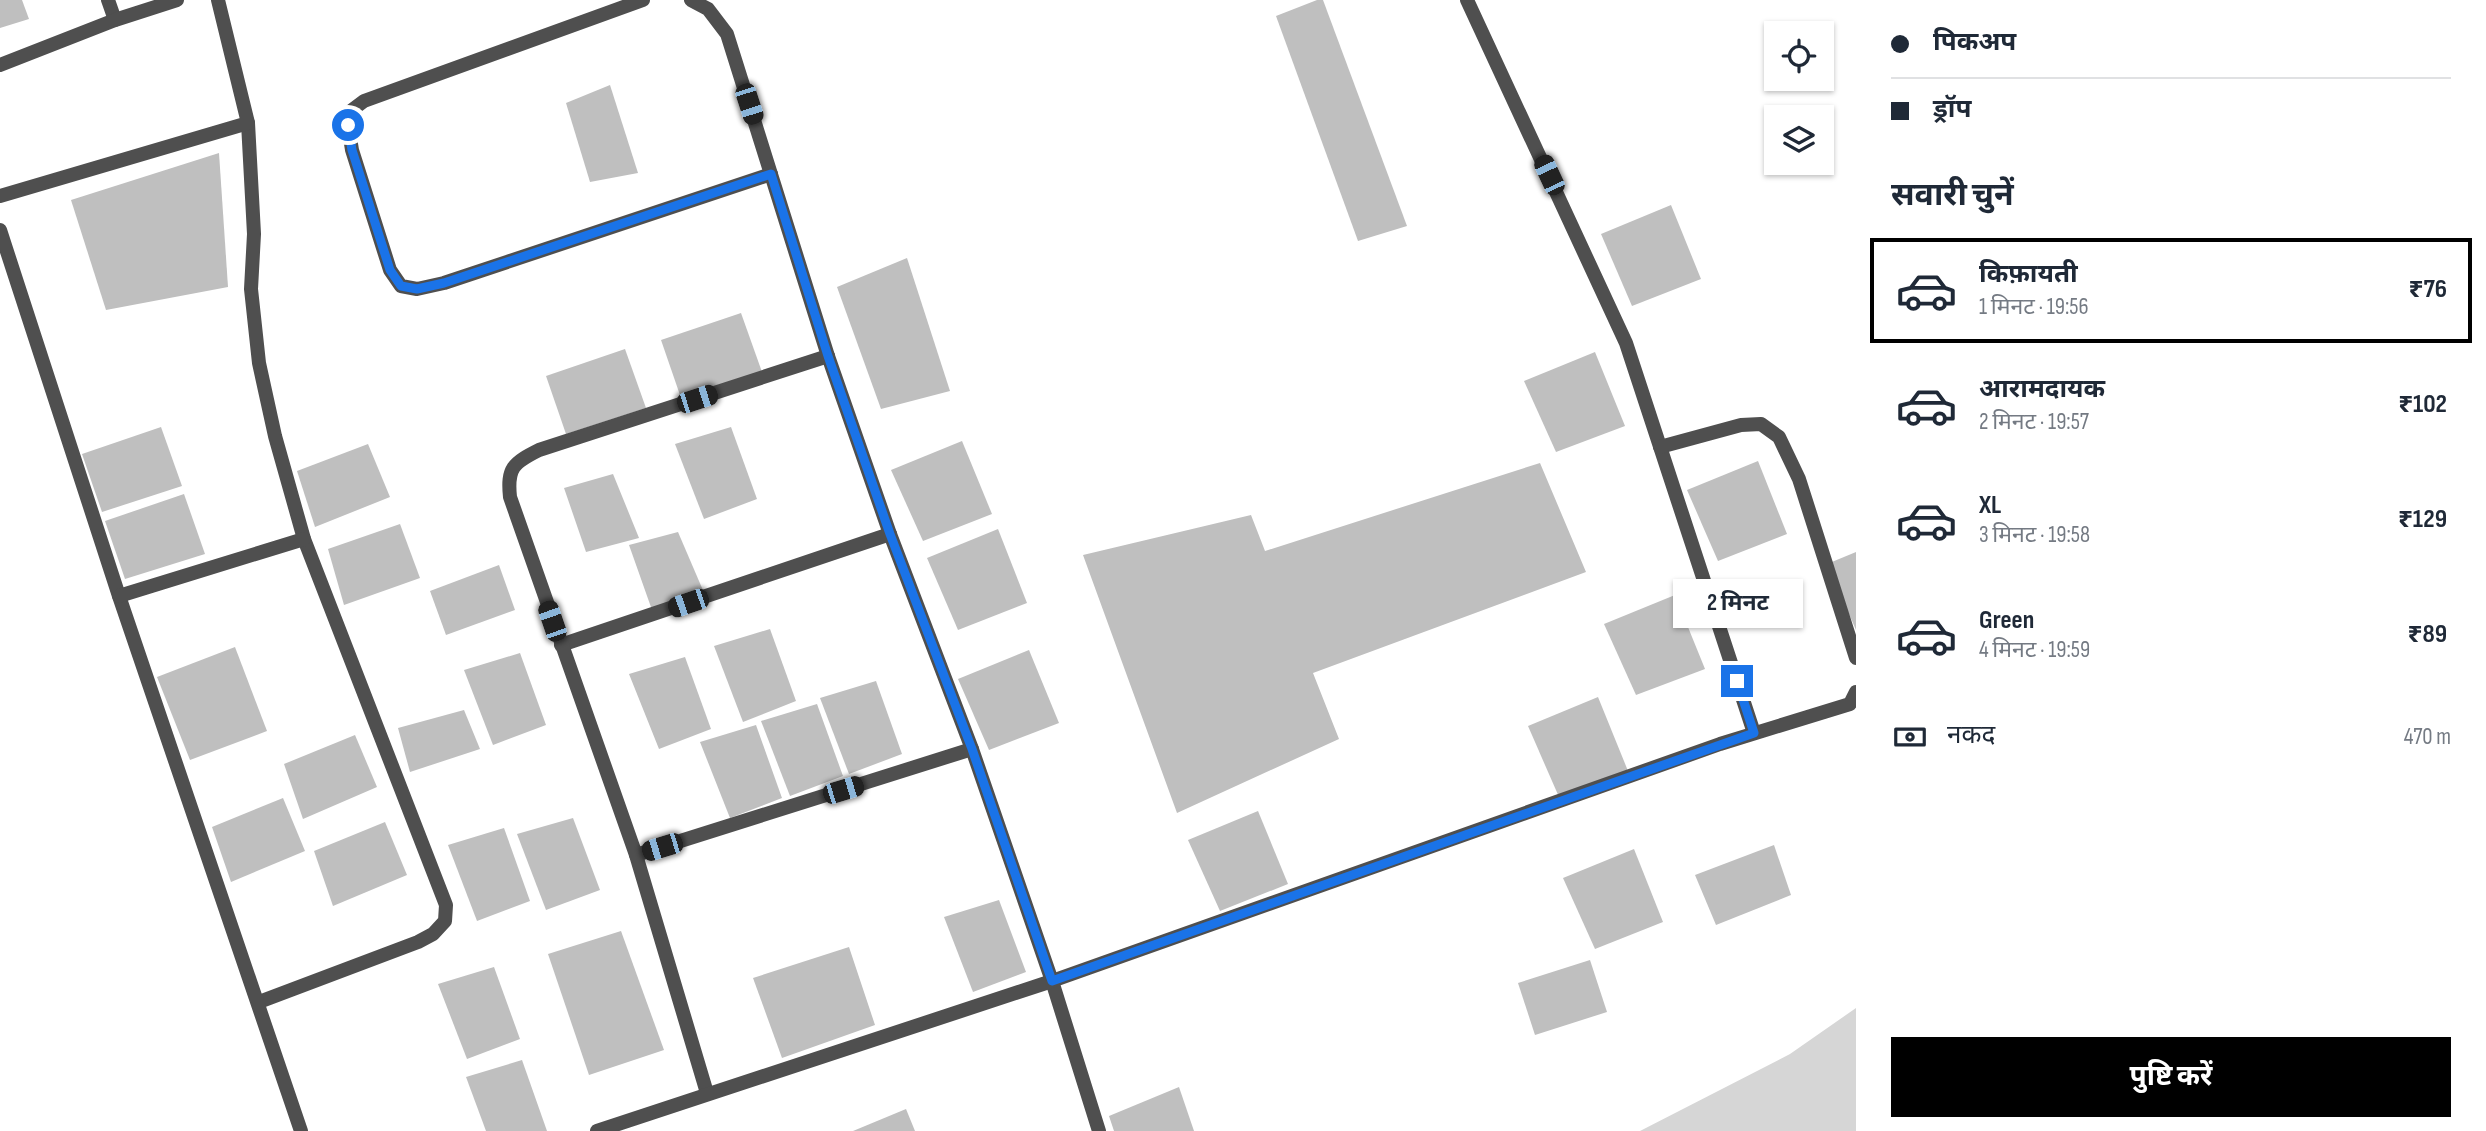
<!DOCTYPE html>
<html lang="hi">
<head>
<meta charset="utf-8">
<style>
	body { margin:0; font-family:"Sofia Sans Condensed","Noto Sans Devanagari",sans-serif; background:#f6f6f7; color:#1f2937; height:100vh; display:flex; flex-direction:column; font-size:26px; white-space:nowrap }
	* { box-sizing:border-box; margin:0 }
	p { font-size:23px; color:#747a83 }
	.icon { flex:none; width:38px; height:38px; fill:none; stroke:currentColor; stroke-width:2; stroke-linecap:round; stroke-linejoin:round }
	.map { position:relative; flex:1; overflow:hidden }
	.details { display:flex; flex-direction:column; background:#fff; width:630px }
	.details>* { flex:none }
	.hud { display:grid; align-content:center; height:154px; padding:0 35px; background:#fff }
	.tools { position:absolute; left:1764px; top:21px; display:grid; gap:14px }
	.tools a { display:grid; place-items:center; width:70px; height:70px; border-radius:0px; background:#fff; box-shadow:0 2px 5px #0004; font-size:35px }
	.end { position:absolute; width:32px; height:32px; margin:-16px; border:9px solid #1a73e8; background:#fff; box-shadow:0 0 0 4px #fff }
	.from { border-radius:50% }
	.bubble { position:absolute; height:49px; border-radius:0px; background:#fff; box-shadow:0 2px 5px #0004; font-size:23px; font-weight:700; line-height:49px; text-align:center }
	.car { position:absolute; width:21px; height:42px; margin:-21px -10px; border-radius:9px; box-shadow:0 0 5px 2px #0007; background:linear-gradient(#222 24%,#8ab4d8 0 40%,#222 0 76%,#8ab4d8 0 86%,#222 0) }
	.hud b { display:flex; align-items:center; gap:24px; height:66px; font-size:26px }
	.hud b+b { border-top:2px solid #e0e1e3 }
	.hud i { width:18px; height:18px; background:#1f2937 }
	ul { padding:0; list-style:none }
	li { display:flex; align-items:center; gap:21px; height:105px; margin:0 14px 10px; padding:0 21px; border:4px solid transparent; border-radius:0px }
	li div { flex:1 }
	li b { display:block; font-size:26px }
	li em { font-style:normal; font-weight:700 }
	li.active { border-color:#000 }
	li>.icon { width:63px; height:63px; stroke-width:1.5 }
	h2 { padding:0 35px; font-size:32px; line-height:84px }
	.pay { display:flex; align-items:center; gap:18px; height:77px; padding:0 35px; font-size:26px }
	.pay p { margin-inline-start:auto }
	.primary-button { display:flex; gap:14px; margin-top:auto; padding:14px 35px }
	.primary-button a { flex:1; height:80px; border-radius:0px; background:#000; color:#fff; font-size:28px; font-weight:700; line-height:80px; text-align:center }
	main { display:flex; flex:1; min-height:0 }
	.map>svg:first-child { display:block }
</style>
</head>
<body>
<main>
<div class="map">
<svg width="1856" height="1131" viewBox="0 0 1856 1131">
	<rect width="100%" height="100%" fill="#fff"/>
	<!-- green -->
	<path fill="#d6d6d6" d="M1856,1008V1131H1640L1790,1054Z"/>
	<!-- building -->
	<g fill="#bfbfbf">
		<path d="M0,0H22L29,19L0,28Z"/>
		<path d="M1317,0H1323L1407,226L1358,241L1276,16Z"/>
		<path d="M610,85L638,173L590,182L566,103Z"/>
		<path d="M219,153L228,287L106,310L71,200Z"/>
		<path d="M1671,205L1701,279L1632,306L1601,234Z"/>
		<path d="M907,258L950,391L881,409L837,287Z"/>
		<path d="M741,313L762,372L681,398L661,340Z"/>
		<path d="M625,349L646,408L566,434L546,376Z"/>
		<path d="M1595,352L1625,426L1556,452L1524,381Z"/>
		<path d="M161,427L182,486L102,512L82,454Z"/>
		<path d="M731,427L757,499L704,519L675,444Z"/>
		<path d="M962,441L992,514L923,541L891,470Z"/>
		<path d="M368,444L390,497L315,527L297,471Z"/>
		<path d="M1758,461L1787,534L1718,561L1687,490Z"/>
		<path d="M1540,463L1586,572L1313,673L1339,739L1177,813L1083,555L1251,515L1265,551Z"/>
		<path d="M613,474L639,538L586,552L564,488Z"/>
		<path d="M184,494L205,554L125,579L105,521Z"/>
		<path d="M400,524L420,578L344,605L328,549Z"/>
		<path d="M998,529L1027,603L958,630L927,558Z"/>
		<path d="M678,532L705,595L652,610L629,545Z"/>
		<path d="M1856,552V630L1827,564Z"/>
		<path d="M499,565L515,610L446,635L430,591Z"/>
		<path d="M1675,595L1705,669L1636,695L1604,624Z"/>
		<path d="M770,629L796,701L743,722L714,646Z"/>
		<path d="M235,647L267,731L190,760L157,677Z"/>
		<path d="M1029,650L1059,723L989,750L958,679Z"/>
		<path d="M520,653L546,725L493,745L464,670Z"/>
		<path d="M685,657L711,729L659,749L629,674Z"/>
		<path d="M876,681L902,754L849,774L820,698Z"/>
		<path d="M1598,697L1628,771L1559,797L1528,726Z"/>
		<path d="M817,704L843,776L790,796L761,721Z"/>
		<path d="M464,710L480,749L410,772L398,728Z"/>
		<path d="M756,725L782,798L730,818L700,742Z"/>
		<path d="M355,735L377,787L303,819L284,764Z"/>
		<path d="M283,798L305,851L231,882L212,827Z"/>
		<path d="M1258,811L1288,884L1220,911L1188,840Z"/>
		<path d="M573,818L600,890L546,910L517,834Z"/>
		<path d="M385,822L407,875L333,906L314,851Z"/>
		<path d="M504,828L530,901L477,921L448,845Z"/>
		<path d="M1774,845L1791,895L1716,925L1695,875Z"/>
		<path d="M1634,849L1663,922L1595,949L1563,878Z"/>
		<path d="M999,900L1026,972L973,992L944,917Z"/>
		<path d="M621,931L664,1050L589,1075L548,954Z"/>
		<path d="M849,947L875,1025L782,1058L753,978Z"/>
		<path d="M1590,960L1607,1012L1535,1035L1518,983Z"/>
		<path d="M494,967L520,1039L467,1059L438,984Z"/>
		<path d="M522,1060L547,1131H486L466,1077Z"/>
		<path d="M1179,1087L1194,1131H1114L1109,1116Z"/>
		<path d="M906,1109L915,1131H853Z"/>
	</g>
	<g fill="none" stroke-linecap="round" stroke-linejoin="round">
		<!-- street -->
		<g stroke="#4f4f4f" stroke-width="14">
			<path d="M108,0L115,20"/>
			<path d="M643,0L364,101L352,110L348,125L352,150L390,270L401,286L417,289L444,283L771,174"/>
			<path d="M691,0L708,9L727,34L828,356L890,534L972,749L1052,981L1099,1131"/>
			<path d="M1467,0L1626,343L1754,733"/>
			<path d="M0,65L115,20L177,0"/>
			<path d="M248,123L254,234L251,289L259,363L275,436L304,539L446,905L445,921L433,934L418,942L259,1002"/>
			<path d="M0,196L248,123L218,0"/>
			<path d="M0,230L119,596L301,1131"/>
			<path d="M1660,447L1741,425L1761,424L1779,437L1799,479L1856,658"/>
			<path d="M119,596L304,539"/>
			<path d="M561,645L890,534"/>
			<path d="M636,855L972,749"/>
			<path d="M707,1093L636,855L510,497C507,468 513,463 539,450L828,356"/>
			<path d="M597,1131L1052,981L1720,744L1850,704L1856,692"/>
		</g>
	</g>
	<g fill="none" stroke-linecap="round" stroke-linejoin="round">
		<!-- route -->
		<path stroke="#1a73e8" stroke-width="9" d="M348,125L352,150L390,270L401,286L417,289L444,283L771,174L828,356L890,534L972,749L1052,981L1754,733L1737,681"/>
	</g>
</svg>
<div class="tools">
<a><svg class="icon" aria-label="locate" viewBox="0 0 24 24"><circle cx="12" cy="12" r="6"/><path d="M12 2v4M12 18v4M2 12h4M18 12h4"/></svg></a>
<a><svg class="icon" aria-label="layers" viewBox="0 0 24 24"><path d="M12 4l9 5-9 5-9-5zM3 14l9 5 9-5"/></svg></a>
</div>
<i class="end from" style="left:348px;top:125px"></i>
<i class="end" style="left:1737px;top:681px"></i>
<div class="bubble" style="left:1673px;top:579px;width:130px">2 मिनट</div>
<i class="car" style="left:749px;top:104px;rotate:162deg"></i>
<i class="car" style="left:1549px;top:175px;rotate:335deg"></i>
<i class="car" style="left:697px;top:399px;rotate:72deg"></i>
<i class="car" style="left:688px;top:603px;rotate:251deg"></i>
<i class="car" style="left:552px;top:621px;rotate:341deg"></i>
<i class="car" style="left:843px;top:790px;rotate:73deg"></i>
<i class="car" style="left:662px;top:847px;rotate:253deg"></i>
</div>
<section class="details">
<div class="hud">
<b><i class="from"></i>पिकअप</b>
<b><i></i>ड्रॉप</b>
</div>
<h2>सवारी चुनें</h2>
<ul>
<li class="active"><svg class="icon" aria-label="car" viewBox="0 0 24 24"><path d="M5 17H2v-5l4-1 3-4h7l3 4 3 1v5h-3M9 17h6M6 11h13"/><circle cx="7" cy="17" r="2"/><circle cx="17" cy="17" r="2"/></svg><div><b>किफ़ायती</b><p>1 मिनट · 19:56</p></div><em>₹76</em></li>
<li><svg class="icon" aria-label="car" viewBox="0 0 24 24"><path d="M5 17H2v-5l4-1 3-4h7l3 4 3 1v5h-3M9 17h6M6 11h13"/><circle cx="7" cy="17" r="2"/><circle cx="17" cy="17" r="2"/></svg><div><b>आरामदायक</b><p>2 मिनट · 19:57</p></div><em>₹102</em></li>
<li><svg class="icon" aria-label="car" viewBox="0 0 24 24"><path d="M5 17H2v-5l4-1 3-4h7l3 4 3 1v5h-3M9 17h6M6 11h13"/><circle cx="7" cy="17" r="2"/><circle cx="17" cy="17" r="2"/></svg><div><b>XL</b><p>3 मिनट · 19:58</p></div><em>₹129</em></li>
<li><svg class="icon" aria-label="car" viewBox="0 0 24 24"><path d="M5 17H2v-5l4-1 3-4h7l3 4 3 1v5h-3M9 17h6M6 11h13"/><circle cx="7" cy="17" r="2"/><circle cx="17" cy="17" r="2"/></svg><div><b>Green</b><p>4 मिनट · 19:59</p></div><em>₹89</em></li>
</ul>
<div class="pay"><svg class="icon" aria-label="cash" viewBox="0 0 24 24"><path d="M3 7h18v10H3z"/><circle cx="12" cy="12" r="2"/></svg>नकद<p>470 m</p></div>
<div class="primary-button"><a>पुष्टि करें</a></div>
</section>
</main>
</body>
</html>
